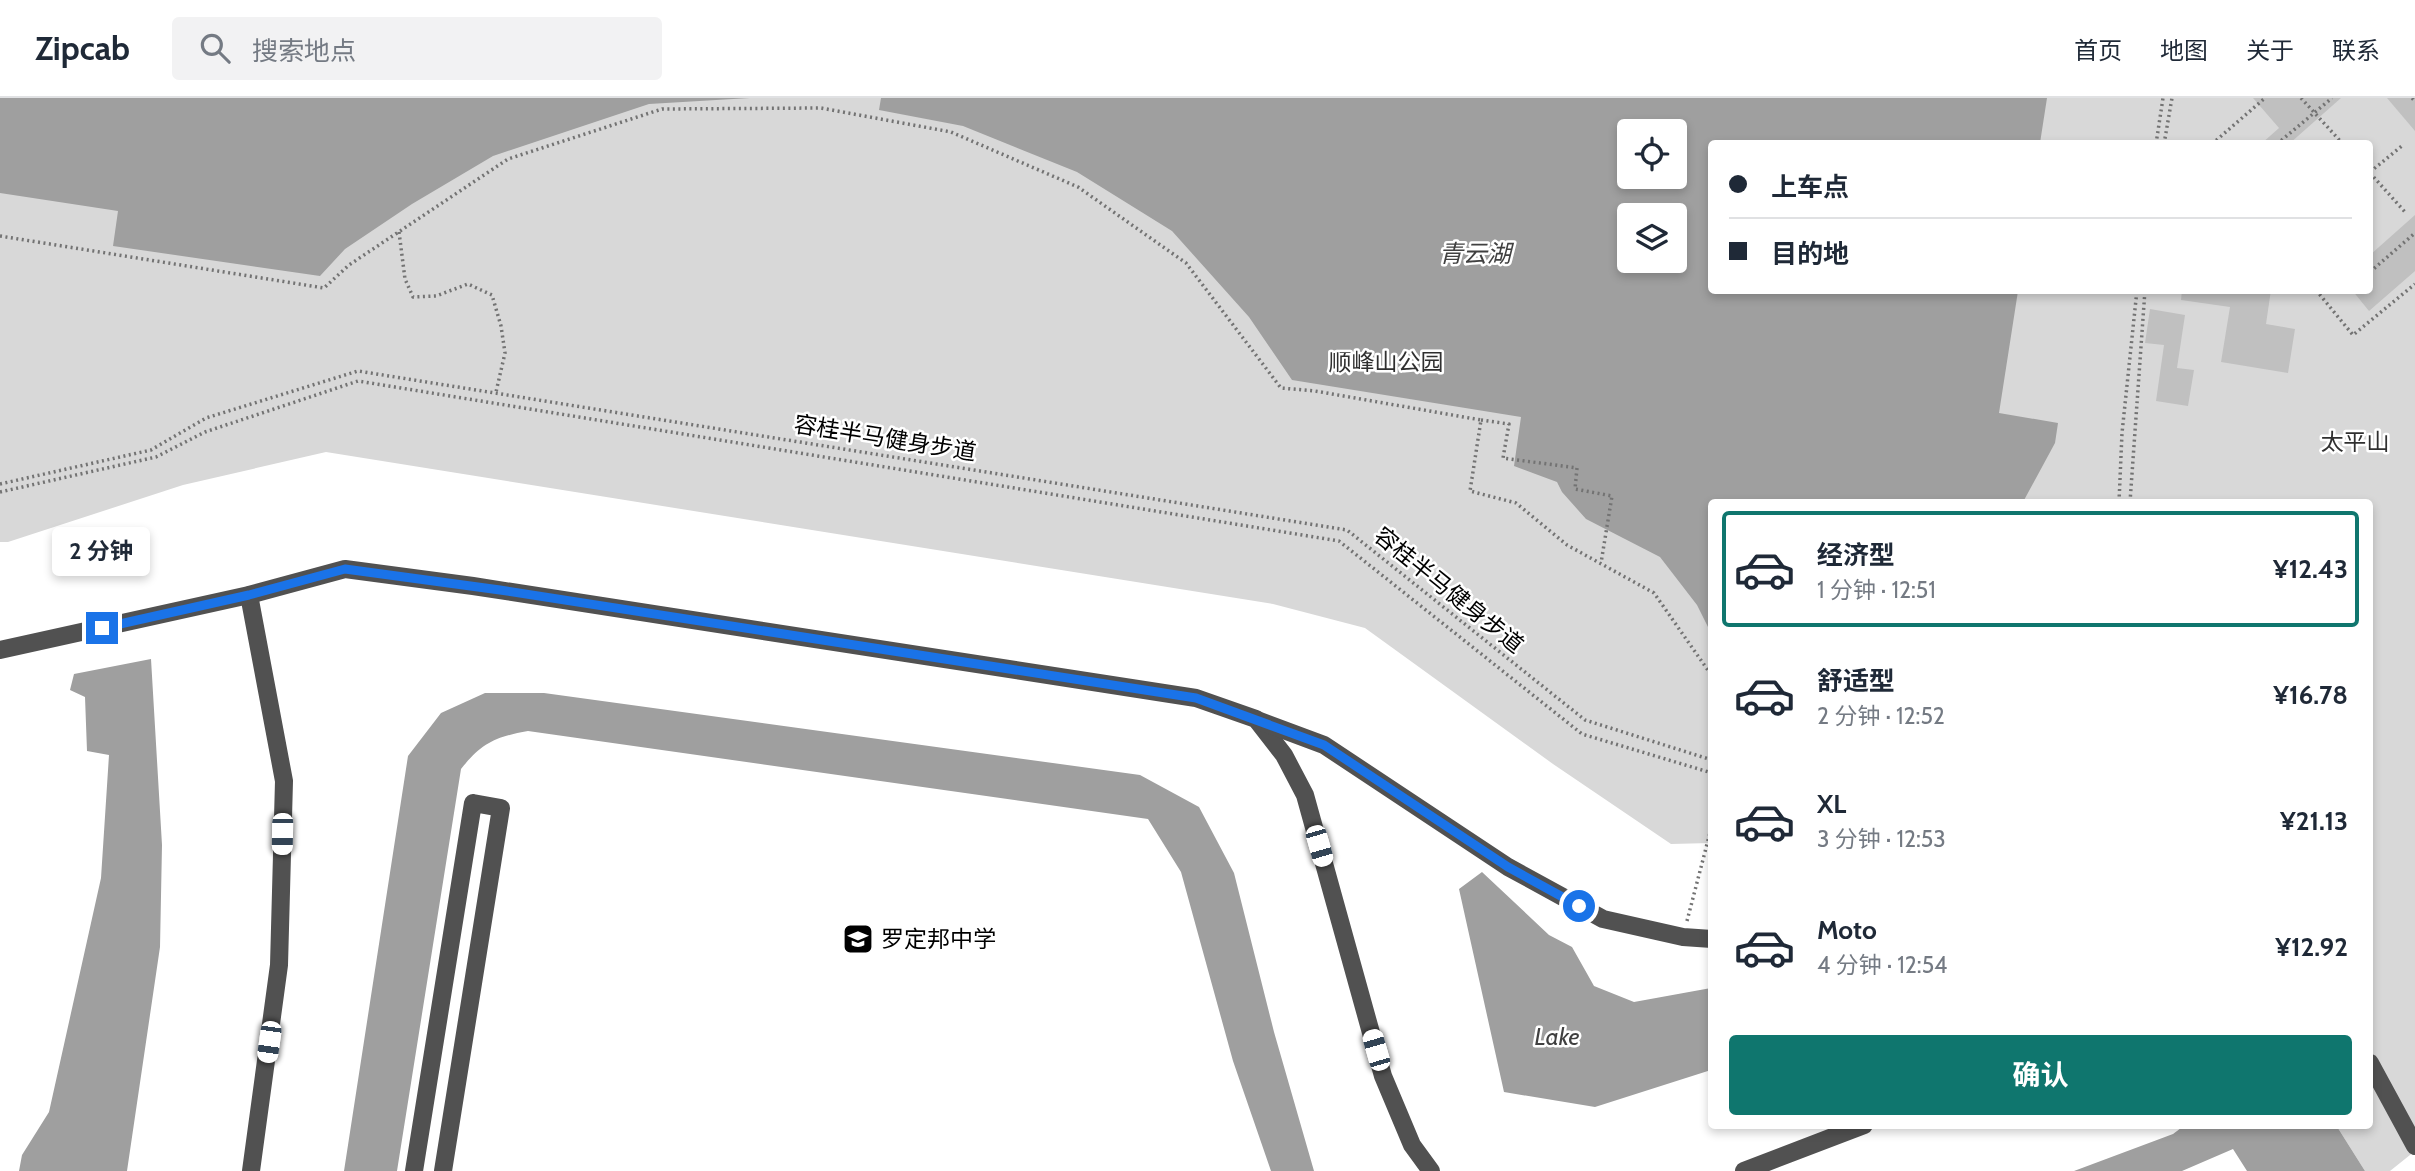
<!DOCTYPE html>
<html lang="zh">
<head>
<meta charset="utf-8">
<style>
	body { margin:0; font-family:Cabin,"Noto Sans SC",sans-serif; background:#f2f2f3; color:#1f2937; height:100vh; display:flex; flex-direction:column; font-size:26px; white-space:nowrap }
	* { box-sizing:border-box; margin:0 }
	p { font-size:23px; color:#747a83 }
	.icon { flex:none; width:38px; height:38px; fill:none; stroke:currentColor; stroke-width:2; stroke-linecap:round; stroke-linejoin:round }
	.map { position:relative; flex:1; overflow:hidden }
	.sheet { position:absolute; left:1708px; top:401px; width:665px; height:630px; display:flex; flex-direction:column; background:#fff; border-radius:7px; box-shadow:0 4px 10px #0003 }
	.sheet>* { flex:none }
	.guide { position:absolute; left:1708px; top:42px; width:665px; height:154px; border-radius:7px; box-shadow:0 4px 10px #0003; display:grid; align-content:center; height:154px; padding:0 21px; background:#fff }
	.fabs { position:absolute; left:1617px; top:21px; display:grid; gap:14px }
	.fabs a { display:grid; place-items:center; width:70px; height:70px; border-radius:7px; background:#fff; box-shadow:0 4px 10px #0003; font-size:35px }
	.end { position:absolute; width:32px; height:32px; margin:-16px; border:9px solid #1a73e8; background:#fff; box-shadow:0 0 0 4px #fff }
	.from { border-radius:50% }
	.bubble { position:absolute; height:49px; border-radius:7px; background:#fff; box-shadow:0 4px 10px #0003; font-size:23px; font-weight:700; line-height:49px; text-align:center }
	.car { position:absolute; width:21px; height:42px; margin:-21px -10px; border-radius:9px; box-shadow:0 0 5px 2px #0007; background:linear-gradient(#fff 24%,#345 0 40%,#fff 0 76%,#345 0 86%,#fff 0) }
	.guide b { display:flex; align-items:center; gap:24px; height:66px; font-size:26px }
	.guide b+b { border-top:2px solid #e0e1e3 }
	.guide i { width:18px; height:18px; background:#1f2937 }
	ul { padding:12px 0 0; list-style:none }
	li { display:flex; align-items:center; gap:21px; height:116px; margin:0 14px 10px; padding:0 7px; border:4px solid transparent; border-radius:7px }
	li div { flex:1 }
	li b { display:block; font-size:26px }
	li em { font-style:normal; font-weight:700 }
	li.on { border-color:#0f766e }
	li>.icon { width:63px; height:63px; stroke-width:1.5 }
	.primary-button { display:flex; gap:14px; margin-top:auto; padding:14px 21px }
	.primary-button a { flex:1; height:80px; border-radius:7px; background:#0f766e; color:#fff; font-size:28px; font-weight:700; line-height:80px; text-align:center }
	header { display:flex; align-items:center; gap:42px; box-sizing:border-box; height:98px; padding:0 35px; background:#fff; border-bottom:2px solid #e0e1e3 }
	header strong { font-size:33px }
	nav { display:flex; gap:38px; margin-inline-start:auto; font-size:24px }
	.search { width:490px; height:63px; background:#f2f2f3; display:flex; align-items:center; gap:18px; box-sizing:border-box; padding:0 24px; border-radius:7px; color:#747a83; font-size:26px }
	.map>svg:first-child { display:block }
</style>
</head>
<body>
<header>
<strong>Zipcab</strong>
<div class="search"><svg class="icon" aria-label="search" viewBox="0 0 24 24"><circle cx="10" cy="10" r="6"/><path d="M15 15l6 6"/></svg>搜索地点</div>
<nav><a>首页</a><a>地图</a><a>关于</a><a>联系</a></nav>
</header>
<div class="map">
<svg width="2415" height="1073" viewBox="0 0 2415 1073">
	<rect width="100%" height="100%" fill="#fff"/>
	<!-- green -->
	<path fill="#d8d8d8" fill-rule="evenodd" d="M0,0H2415V1053L2390,1073H2365L2336,1027H2370V404H1712L1711,745L1671,746L1553,666L1365,530L1273,506L326,354L183,387L8,444H0ZM1629,33H1675V79H1629ZM1712,46H2370V192H1712ZM1629,117H1675V163H1629Z"/>
	<!-- water -->
	<g fill="#9f9f9f" fill-rule="evenodd">
		<path d="M0,0H750L649,6L493,58L412,106L345,151L320,178L113,148L118,113L0,95Z"/>
		<path d="M881,0H2047L2040,45L1712,46V192L2018,193L1999,315L2058,325L2055,345L2023,404H1712L1711,535L1697,507L1660,459L1586,421L1562,394L1557,384L1514,368L1521,319L1292,282L1249,219L1172,133L1077,74L963,28L879,12ZM1629,33H1675V79H1629ZM1675,117V163H1629V117Z"/>
		<path d="M151,561L162,747L160,849L127,1073H19L22,1057L49,1014L101,780L109,657L87,653L85,599L70,592L74,576Z"/>
		<path d="M485,595H544L1140,677L1199,709L1234,775L1274,934L1314,1073H1271L1233,963L1181,774L1148,721L528,633C495,639 482,645 461,671L397,1073H344L408,658L441,615Z"/>
		<path d="M1482,774L1549,837L1572,849L1594,888L1634,904L1711,890V972L1595,1009L1504,994L1459,791Z"/>
		<path d="M2185,1027H2336L2365,1073H2247L2233,1051L2182,1073H2074L2173,1036Z"/>
	</g>
	<!-- building -->
	<g fill="#c0c0c0">
		<path d="M2253,0H2341L2289,46H2261L2279,30Z"/>
		<path d="M2387,0H2415V33Z"/>
		<path d="M2415,117V173L2369,213L2352,192H2370V157Z"/>
		<path d="M2182,192H2271L2266,226L2295,231L2288,275L2221,264L2230,209L2181,202Z"/>
		<path d="M2150,211L2185,217L2177,270L2194,272L2188,308L2156,303L2164,247L2145,245Z"/>
	</g>
	<g fill="none" stroke-linecap="round" stroke-linejoin="round">
		<!-- path -->
		<g stroke="#737373" stroke-width="3.5" stroke-dasharray="2 3.5" stroke-linecap="butt">
			<path d="M2301,0L2343,46"/>
			<path d="M2412,0L2415,3"/>
			<path d="M2156,46L2163,0"/>
			<path d="M2164,46L2172,0"/>
			<path d="M2212,46L2265,0"/>
			<path d="M2277,46L2332,0"/>
			<path d="M2370,74L2403,47"/>
			<path d="M2370,75L2405,114"/>
			<path d="M399,134L405,181L413,199L436,198L468,186L492,197L501,228L505,255L496,294"/>
			<path d="M0,138L324,190L349,167L508,61L662,11L821,10L951,34L1078,89L1186,165L1281,290L1315,293L1481,322L1470,393L1516,405L1567,447L1654,495L1712,578"/>
			<path d="M2370,174L2415,135"/>
			<path d="M2316,192L2353,237L2415,186"/>
			<path d="M1481,322L1509,326L1503,360L1577,370L1575,391L1612,398L1601,465"/>
			<path d="M0,386L151,352L206,320L358,273L1347,432L1585,622L1712,662"/>
			<path d="M0,394L156,359L205,334L358,283L1339,443L1582,636L1712,675"/>
			<path d="M2119,404L2122,335L2137,192"/>
			<path d="M2130,404L2145,192"/>
			<path d="M1687,823L1712,727"/>
		</g>
		<!-- minor -->
		<g stroke="#515151" stroke-width="18">
			<path d="M249,497L284,683L279,867L251,1073"/>
			<path d="M0,552L249,497L345,471L473,488L1196,600L1256,621L1284,657L1305,697L1383,978L1412,1047L1431,1073"/>
			<path d="M1257,622L1324,647L1508,769L1603,821L1683,839L1712,841"/>
			<path d="M2370,965L2415,1048"/>
			<path d="M414,1073L473,705L501,710L443,1073"/>
			<path d="M1744,1073L1864,1027"/>
		</g>
	</g>
	<g fill="none" stroke-linecap="round" stroke-linejoin="round">
		<!-- route -->
		<path stroke="#1a73e8" stroke-width="9" d="M102,530L249,497L345,471L500,492L1196,600L1324,647L1508,769L1579,808"/>
	</g>
	<!-- icons -->
	<defs>
		<g id="school-square" transform="scale(1.575)"><rect x="-9" y="-9" width="18" height="18" rx="4" fill="#000" stroke="#fff"/><path d="M0-5L7-2L0 1L-7-2ZM-4 1L0 2.5L4 1V4Q0 6-4 4Z" fill="#fff"/></g>
	</defs>
	<g fill-rule="evenodd">
		<use href="#school-square" x="858" y="841"/>
	</g>
	<g text-anchor="middle" dominant-baseline="central" stroke-width="5" stroke-linejoin="round" paint-order="stroke">
		<!-- park labels -->
		<g font-size="23" fill="#2f2f2f" stroke="#fff">
			<text x="1386" y="264">顺峰山公园</text>
			<text x="2355" y="344">太平山</text>
		</g>
		<!-- street labels -->
		<g font-size="23" fill="#000" stroke="#fff">
			<text transform="translate(885 340) rotate(9)">容桂半马健身步道</text>
			<text transform="translate(1449 492) rotate(39)">容桂半马健身步道</text>
		</g>
		<!-- poi labels -->
		<g font-size="23" fill="#000" stroke="#fff" text-anchor="start">
			<text x="881" y="841">罗定邦中学</text>
		</g>
		<!-- water labels -->
		<g font-size="24" font-style="italic" fill="#404040" stroke="#fff">
			<text x="1475" y="155">青云湖</text>
			<text x="1557" y="938">Lake</text>
		</g>
	</g>
</svg>
<div class="fabs">
<a><svg class="icon" aria-label="locate" viewBox="0 0 24 24"><circle cx="12" cy="12" r="6"/><path d="M12 2v4M12 18v4M2 12h4M18 12h4"/></svg></a>
<a><svg class="icon" aria-label="layers" viewBox="0 0 24 24"><path d="M12 4l9 5-9 5-9-5zM3 14l9 5 9-5"/></svg></a>
</div>
<i class="end from" style="left:1579px;top:808px"></i>
<i class="end" style="left:102px;top:530px"></i>
<div class="bubble" style="left:52px;top:429px;width:98px">2 分钟</div>
<i class="car" style="left:282px;top:736px;rotate:181deg"></i>
<i class="car" style="left:1319px;top:748px;rotate:164deg"></i>
<i class="car" style="left:269px;top:944px;rotate:188deg"></i>
<i class="car" style="left:1376px;top:952px;rotate:344deg"></i>
<div class="guide">
<b><i class="from"></i>上车点</b>
<b><i></i>目的地</b>
</div>
<section class="sheet">
<ul>
<li class="on"><svg class="icon" aria-label="car" viewBox="0 0 24 24"><path d="M5 17H2v-5l4-1 3-4h7l3 4 3 1v5h-3M9 17h6M6 11h13"/><circle cx="7" cy="17" r="2"/><circle cx="17" cy="17" r="2"/></svg><div><b>经济型</b><p>1 分钟 · 12:51</p></div><em>¥12.43</em></li>
<li><svg class="icon" aria-label="car" viewBox="0 0 24 24"><path d="M5 17H2v-5l4-1 3-4h7l3 4 3 1v5h-3M9 17h6M6 11h13"/><circle cx="7" cy="17" r="2"/><circle cx="17" cy="17" r="2"/></svg><div><b>舒适型</b><p>2 分钟 · 12:52</p></div><em>¥16.78</em></li>
<li><svg class="icon" aria-label="car" viewBox="0 0 24 24"><path d="M5 17H2v-5l4-1 3-4h7l3 4 3 1v5h-3M9 17h6M6 11h13"/><circle cx="7" cy="17" r="2"/><circle cx="17" cy="17" r="2"/></svg><div><b>XL</b><p>3 分钟 · 12:53</p></div><em>¥21.13</em></li>
<li><svg class="icon" aria-label="car" viewBox="0 0 24 24"><path d="M5 17H2v-5l4-1 3-4h7l3 4 3 1v5h-3M9 17h6M6 11h13"/><circle cx="7" cy="17" r="2"/><circle cx="17" cy="17" r="2"/></svg><div><b>Moto</b><p>4 分钟 · 12:54</p></div><em>¥12.92</em></li>
</ul>
<div class="primary-button"><a>确认</a></div>
</section>
</div>
</body>
</html>
